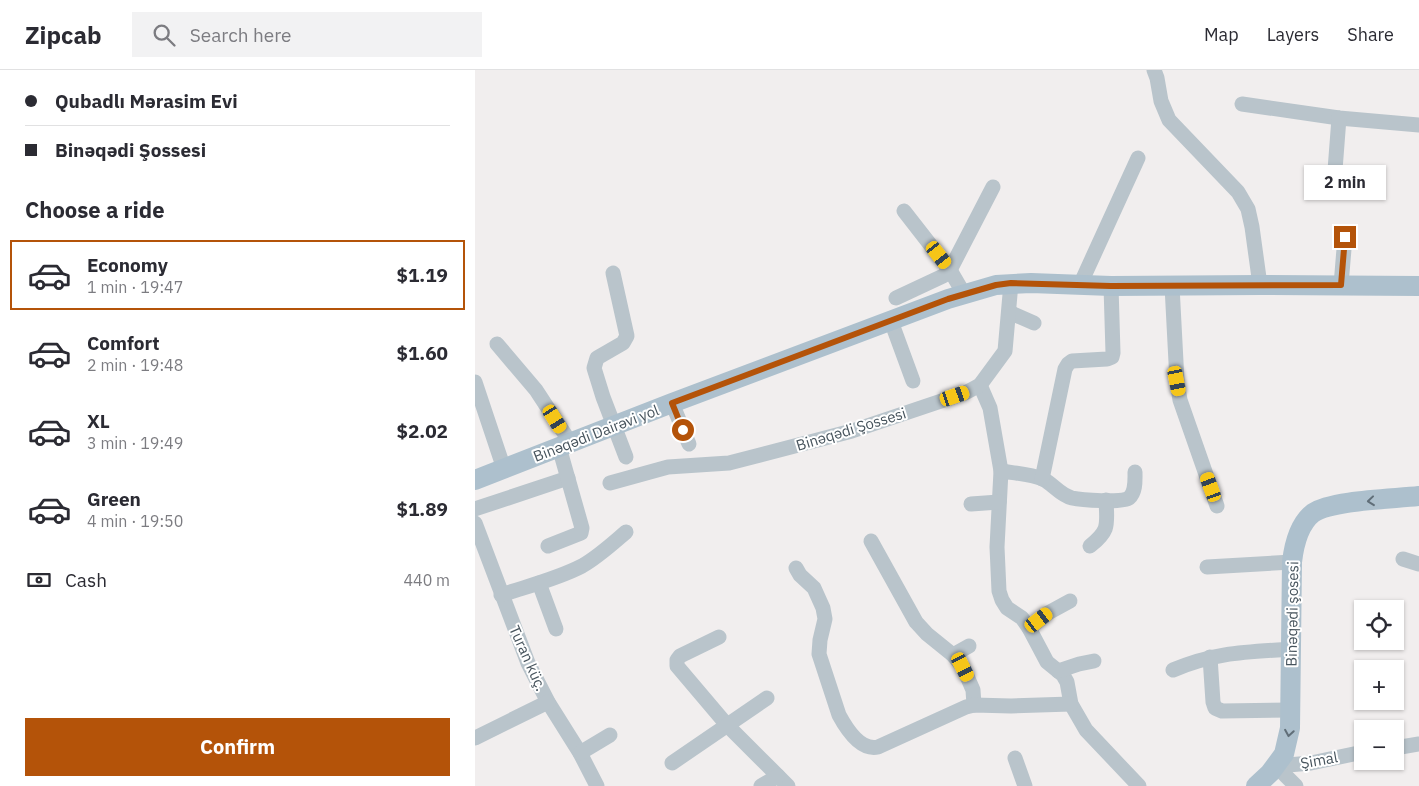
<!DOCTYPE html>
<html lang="en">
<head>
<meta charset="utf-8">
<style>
	body { margin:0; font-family:"IBM Plex Sans",sans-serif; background:#f2f2f3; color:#2b2b33; height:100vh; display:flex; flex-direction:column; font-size:19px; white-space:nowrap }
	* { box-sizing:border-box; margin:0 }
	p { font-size:16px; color:#7c7c81 }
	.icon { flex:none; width:28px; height:28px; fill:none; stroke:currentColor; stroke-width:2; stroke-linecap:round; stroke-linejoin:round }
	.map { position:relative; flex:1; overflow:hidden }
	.drawer { display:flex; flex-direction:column; background:#fff; width:475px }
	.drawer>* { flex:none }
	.top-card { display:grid; align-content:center; height:110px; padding:0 25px; background:#fff }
	.controls { position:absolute; left:879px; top:530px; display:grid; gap:10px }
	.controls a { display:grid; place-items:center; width:50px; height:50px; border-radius:0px; background:#fff; box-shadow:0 1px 4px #0004; font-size:25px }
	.end { position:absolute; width:22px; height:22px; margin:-11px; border:6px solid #b45309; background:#fff; box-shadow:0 0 0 2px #fff }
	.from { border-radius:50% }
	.bubble { position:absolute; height:35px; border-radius:0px; background:#fff; box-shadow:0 1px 4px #0004; font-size:16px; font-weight:700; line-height:35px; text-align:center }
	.car { position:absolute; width:15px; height:30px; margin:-15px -8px; border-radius:6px; box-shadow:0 0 4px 1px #0007; background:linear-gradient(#f5c518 24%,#345 0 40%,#f5c518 0 76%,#345 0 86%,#f5c518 0) }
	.top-card b { display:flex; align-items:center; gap:18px; height:48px; font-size:19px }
	.top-card b+b { border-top:1px solid #e1e1e2 }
	.top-card i { width:12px; height:12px; background:#2b2b33 }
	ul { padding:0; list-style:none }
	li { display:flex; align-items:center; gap:15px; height:70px; margin:0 10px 8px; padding:0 15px; border:2px solid transparent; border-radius:0px }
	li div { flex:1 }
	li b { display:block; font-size:19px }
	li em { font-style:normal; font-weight:700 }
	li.current { border-color:#b45309 }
	li>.icon { width:45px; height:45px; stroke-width:1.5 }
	h2 { padding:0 25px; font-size:22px; line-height:60px }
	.pay { display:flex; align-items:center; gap:12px; height:55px; padding:0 25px; font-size:19px }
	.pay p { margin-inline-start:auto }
	.button { display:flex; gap:10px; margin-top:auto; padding:10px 25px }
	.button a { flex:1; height:58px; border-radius:0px; background:#b45309; color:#fff; font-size:20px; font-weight:700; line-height:58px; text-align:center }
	header { display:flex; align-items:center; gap:30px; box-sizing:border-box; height:70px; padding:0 25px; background:#fff; border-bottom:1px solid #e1e1e2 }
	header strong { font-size:24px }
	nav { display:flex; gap:28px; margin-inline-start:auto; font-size:18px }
	.search { width:350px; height:45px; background:#f2f2f3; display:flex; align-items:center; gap:12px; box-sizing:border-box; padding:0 18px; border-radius:0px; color:#7c7c81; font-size:19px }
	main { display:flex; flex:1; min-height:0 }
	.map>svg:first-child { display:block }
</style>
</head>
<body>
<header>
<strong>Zipcab</strong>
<div class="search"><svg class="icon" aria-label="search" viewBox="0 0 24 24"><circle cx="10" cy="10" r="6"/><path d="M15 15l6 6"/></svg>Search here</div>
<nav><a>Map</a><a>Layers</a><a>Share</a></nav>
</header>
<main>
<section class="drawer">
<div class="top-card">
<b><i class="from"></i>Qubadlı Mərasim Evi</b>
<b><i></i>Binəqədi Şossesi</b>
</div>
<h2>Choose a ride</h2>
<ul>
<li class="current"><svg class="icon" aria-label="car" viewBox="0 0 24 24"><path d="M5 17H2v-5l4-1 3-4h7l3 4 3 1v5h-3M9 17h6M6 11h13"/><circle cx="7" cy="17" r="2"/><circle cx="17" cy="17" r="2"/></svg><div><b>Economy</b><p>1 min · 19:47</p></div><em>$1.19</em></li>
<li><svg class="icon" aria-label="car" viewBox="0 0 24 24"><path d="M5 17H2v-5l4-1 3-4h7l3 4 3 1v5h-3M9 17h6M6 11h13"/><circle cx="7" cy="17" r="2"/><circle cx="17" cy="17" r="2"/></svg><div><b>Comfort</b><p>2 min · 19:48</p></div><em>$1.60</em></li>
<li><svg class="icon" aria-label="car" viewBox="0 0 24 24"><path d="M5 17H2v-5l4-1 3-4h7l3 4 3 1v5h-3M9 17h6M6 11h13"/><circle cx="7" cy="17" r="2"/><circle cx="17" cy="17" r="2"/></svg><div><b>XL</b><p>3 min · 19:49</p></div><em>$2.02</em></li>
<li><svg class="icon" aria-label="car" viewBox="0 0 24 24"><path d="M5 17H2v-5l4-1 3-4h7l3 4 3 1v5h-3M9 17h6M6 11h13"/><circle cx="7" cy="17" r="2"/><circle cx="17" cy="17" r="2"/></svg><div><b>Green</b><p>4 min · 19:50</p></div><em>$1.89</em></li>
</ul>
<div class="pay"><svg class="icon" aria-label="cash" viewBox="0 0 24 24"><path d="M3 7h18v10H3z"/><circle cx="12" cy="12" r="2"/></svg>Cash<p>440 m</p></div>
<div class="button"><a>Confirm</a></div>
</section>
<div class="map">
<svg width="944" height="716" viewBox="0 0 944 716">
	<rect width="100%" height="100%" fill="#f1eeee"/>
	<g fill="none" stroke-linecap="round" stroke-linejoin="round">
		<!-- minor -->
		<g stroke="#b9c4cb" stroke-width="15">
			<path d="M679,0L682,8L686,31L694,50L763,122L773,139L777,157L785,215"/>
			<path d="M767,34L864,48L944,55"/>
			<path d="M860,100L864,48"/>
			<path d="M429,141L475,200L489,224"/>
			<path d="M138,203L152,266L148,273L122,288L119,298L128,327L151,387"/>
			<path d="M605,215L663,88"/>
			<path d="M866,215L870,167"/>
			<path d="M697,216L702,311L705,330L742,436"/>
			<path d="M421,228L468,206L475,200L518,117"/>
			<path d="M534,242L559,253"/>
			<path d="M416,251L438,311"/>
			<path d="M22,274L61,320L95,372"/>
			<path d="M0,312L29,399"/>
			<path d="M505,315L515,338L526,401L522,477L524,521L527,530L532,538L547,548L554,558L572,592L588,605L592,612L596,634L611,660L664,716"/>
			<path d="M197,333L214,374"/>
			<path d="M526,401C539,403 555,404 568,409C578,414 585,425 597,428C606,430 648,433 654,428C661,422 660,410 660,402"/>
			<path d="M567,409L590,299L593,294L597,291L632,289L637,287L638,283L636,216"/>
			<path d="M135,413L193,397L254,393L377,361L490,323L505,315L530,281L536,213"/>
			<path d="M496,434L524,432"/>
			<path d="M0,439L93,408"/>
			<path d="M0,453L53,593L73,632L105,683L122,716"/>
			<path d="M396,471L441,552L452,564L478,585L488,597L498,620L499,635"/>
			<path d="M73,476L106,463L107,458L84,377"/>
			<path d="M615,476C635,460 632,455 631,430"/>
			<path d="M928,489L944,494"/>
			<path d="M732,497L817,492"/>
			<path d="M321,498L325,505L339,518L348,538L350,549L345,570L344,584L364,645C371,658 385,681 403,677L491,637L499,635L536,636L596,634"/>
			<path d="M64,513L81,559"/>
			<path d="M26,525C53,516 82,509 107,496C123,487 137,474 151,462"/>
			<path d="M554,558L573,543L595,531"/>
			<path d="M244,567L205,586L202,590V596L252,655L313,716"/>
			<path d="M478,585L494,576"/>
			<path d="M735,587L738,632L740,638L747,641L816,640"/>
			<path d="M698,600C740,582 772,582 817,579"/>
			<path d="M583,601L604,594L619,591"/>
			<path d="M0,668L73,632"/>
			<path d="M920,678L944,674"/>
			<path d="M105,683L135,665"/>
			<path d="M540,688L550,716"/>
			<path d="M197,693L292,628"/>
			<path d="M801,696L836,693L888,682"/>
			<path d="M801,696L821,716"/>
			<path d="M286,716L303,706"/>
		</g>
		<!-- major -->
		<g stroke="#adc0cd" stroke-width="20">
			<path d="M0,410L197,333L473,229L521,215L556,213L636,216L785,215L944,216"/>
			<path d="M781,716L795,703L809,684L815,658L817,492C819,475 824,454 838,443C857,430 919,429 944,426"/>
		</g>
	</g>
	<!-- one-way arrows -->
	<defs><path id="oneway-chevron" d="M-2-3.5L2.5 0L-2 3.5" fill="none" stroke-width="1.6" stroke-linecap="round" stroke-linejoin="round" transform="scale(1.25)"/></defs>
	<g stroke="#606e78">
		<use href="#oneway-chevron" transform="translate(896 431) rotate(174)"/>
		<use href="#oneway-chevron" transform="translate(814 663) rotate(99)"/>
	</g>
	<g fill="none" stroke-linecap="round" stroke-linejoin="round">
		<!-- route -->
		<path stroke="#b45309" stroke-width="6" d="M208,360L197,333L473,229L521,215L536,213L636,216L866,215L870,167"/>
	</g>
	<g text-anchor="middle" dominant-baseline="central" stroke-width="4" stroke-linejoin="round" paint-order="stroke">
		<!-- street labels -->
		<g font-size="15" fill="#46535c" stroke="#fff">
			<text transform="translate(376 359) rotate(-17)">Binəqədi Şossesi</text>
			<text transform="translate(121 363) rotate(-21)">Binəqədi Dairəvi yol</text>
			<text transform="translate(817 544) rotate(-89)">Binəqədi şosesi</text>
			<text transform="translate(53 588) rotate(66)">Turan küç.</text>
			<text transform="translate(844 690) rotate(-10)">Şimal</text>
		</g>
	</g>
</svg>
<div class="controls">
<a><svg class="icon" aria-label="locate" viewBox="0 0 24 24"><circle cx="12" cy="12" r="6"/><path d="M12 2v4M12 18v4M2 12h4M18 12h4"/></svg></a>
<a>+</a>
<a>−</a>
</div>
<i class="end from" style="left:208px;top:360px"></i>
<i class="end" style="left:870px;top:167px"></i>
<div class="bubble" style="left:829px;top:95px;width:82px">2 min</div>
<i class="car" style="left:464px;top:185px;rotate:142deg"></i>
<i class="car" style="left:702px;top:311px;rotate:169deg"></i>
<i class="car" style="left:480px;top:326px;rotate:71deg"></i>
<i class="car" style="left:80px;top:349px;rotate:148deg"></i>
<i class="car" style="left:736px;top:417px;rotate:340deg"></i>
<i class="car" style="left:564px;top:550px;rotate:53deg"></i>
<i class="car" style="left:488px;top:597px;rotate:153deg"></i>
</div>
</main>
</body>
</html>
